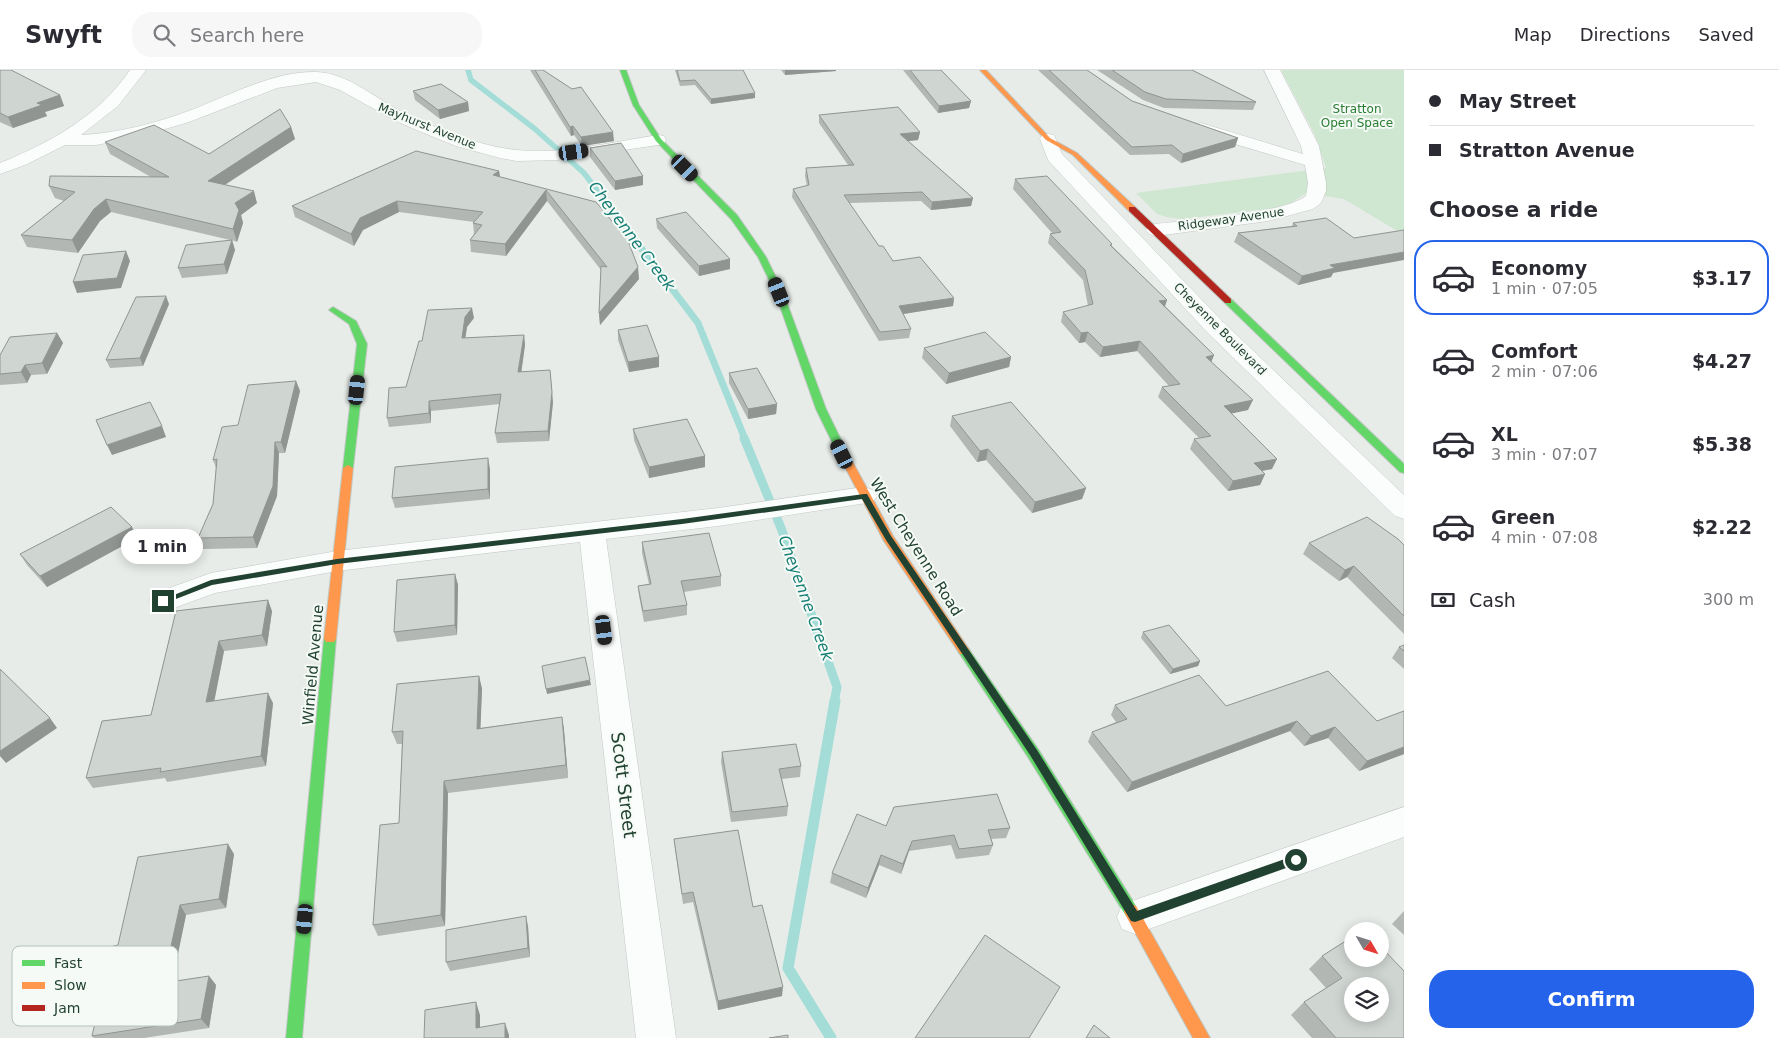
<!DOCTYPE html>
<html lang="en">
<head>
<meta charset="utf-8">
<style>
	body { margin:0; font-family:"DejaVu Sans",sans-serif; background:#f7f7f7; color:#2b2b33; height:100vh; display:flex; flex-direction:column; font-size:19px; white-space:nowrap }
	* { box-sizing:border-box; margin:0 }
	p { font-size:16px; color:#7c7c81 }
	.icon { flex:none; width:28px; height:28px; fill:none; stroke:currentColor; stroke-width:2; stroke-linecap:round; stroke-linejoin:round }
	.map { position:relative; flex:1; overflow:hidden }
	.panel { display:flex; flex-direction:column; background:#fff; width:375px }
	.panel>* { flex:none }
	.banner { display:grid; align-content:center; height:110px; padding:0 25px; background:#fff }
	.needle { width:32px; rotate:129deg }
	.fabs { position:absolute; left:1344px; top:852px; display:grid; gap:10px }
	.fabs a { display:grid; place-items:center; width:45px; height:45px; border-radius:50%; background:#fff; box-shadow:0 2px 12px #0003; font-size:25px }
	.end { position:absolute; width:22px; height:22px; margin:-11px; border:6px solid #214231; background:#fff; box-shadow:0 0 0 2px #fff }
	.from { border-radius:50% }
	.bubble { position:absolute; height:35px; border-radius:18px; background:#fff; box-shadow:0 2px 12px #0003; font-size:16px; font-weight:700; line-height:35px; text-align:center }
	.car { position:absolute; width:15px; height:30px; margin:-15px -8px; border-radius:6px; box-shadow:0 0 4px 1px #0007; background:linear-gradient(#222 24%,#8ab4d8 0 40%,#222 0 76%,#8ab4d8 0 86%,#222 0) }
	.banner b { display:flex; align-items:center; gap:18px; height:48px; font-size:19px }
	.banner b+b { border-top:1px solid #e1e1e2 }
	.banner i { width:12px; height:12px; background:#2b2b33 }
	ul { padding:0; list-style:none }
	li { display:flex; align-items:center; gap:15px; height:75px; margin:0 10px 8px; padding:0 15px; border:2px solid transparent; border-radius:20px }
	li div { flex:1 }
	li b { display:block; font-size:19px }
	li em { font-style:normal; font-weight:700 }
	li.selected { border-color:#2563eb }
	li>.icon { width:45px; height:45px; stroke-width:1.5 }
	h2 { padding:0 25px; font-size:22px; line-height:60px }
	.pay { display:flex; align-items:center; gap:12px; height:55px; padding:0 25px; font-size:19px }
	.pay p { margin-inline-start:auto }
	.cta { display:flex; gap:10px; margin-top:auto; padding:10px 25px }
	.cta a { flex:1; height:58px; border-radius:20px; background:#2563eb; color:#fff; font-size:20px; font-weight:700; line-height:58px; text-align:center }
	header { display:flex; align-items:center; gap:30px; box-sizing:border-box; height:70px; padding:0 25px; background:#fff; border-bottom:1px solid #e1e1e2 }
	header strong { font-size:24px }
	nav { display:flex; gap:28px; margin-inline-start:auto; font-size:18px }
	.search { width:350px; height:45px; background:#f7f7f7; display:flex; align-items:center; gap:12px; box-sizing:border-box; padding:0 18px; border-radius:20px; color:#7c7c81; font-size:19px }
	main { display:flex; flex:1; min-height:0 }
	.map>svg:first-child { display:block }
</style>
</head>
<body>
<header>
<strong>Swyft</strong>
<div class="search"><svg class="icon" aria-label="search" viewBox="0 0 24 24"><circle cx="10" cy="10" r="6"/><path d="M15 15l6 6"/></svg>Search here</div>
<nav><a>Map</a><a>Directions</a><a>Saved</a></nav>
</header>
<main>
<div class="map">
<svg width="1404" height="968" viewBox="0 0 1404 968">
	<rect width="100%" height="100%" fill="#e7ece8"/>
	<!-- green -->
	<path fill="#cfe6d0" d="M1281,0H1404V165L1344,129L1306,123L1290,134L1276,138L1182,149L1167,147L1157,144L1136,123L1326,98L1315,65Z"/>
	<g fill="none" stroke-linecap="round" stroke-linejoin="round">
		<!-- stream-far3 -->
		<path stroke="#a4ddd7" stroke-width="5.5" d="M468,0L471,10L535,59L584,103L629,163"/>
		<!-- stream-far2 -->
		<path stroke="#a4ddd7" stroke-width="7" d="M628,161L698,253L745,369"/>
		<!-- stream-far1 -->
		<path stroke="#a4ddd7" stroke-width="9" d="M744,368L781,458L837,617L834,633"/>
		<!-- stream -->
		<path stroke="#a4ddd7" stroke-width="11" d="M831,968L788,898L835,631"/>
		<!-- street casing -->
		<g stroke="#c4c9c5" stroke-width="1">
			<g id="street">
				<path d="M130,0H146L118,36L81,65C120,63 157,53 194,39C232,24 275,1 316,2C350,3 379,32 408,45C442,60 478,76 516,80C562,85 612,72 658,65L664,66L666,70L664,74L658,75L557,90L517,91L500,88L456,76L419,61L394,50L340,20L316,12L277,18L189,52L138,67L96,75H65L25,95L0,104V93C50,73 100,45 130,0Z"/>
				<path d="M1264,0H1280L1319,76L1326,113V121L1321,133L1313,139L1268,151L1156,166L1149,164L1146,160L1149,156L1156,154C1189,150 1282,144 1306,126L1308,113L1305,95L1195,62L1193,58L1195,54L1201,53L1303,84L1301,76Z"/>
				<path d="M1048,64L1054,65L1062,84L1222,251L1404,425V449L1395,446L1206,261L1048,90L1040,69L1042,65Z"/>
				<path d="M864,417L873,420L877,426L873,432L718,456L606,469L676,968H636L580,472L337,501L215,523L163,542L153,538L149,531L153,524L211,503L337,481L718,438Z"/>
				<path d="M1404,737V767L1135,864L1122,859L1117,847L1122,835L1135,830Z"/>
			</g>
		</g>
		<!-- fast casing -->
		<g stroke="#c0c8c3" stroke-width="2">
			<g id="fast">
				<path d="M620,0H626L639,35L661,69L737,145L766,187L783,222L826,339L846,380L845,382H837L816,339L775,222L758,187L731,149L656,71L633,35Z"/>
				<path d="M1228,228L1231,229L1404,394V403L1400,402L1225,233L1224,231Z"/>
				<path d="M333,237L356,251L367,274L353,398L348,401L343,398L357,274L349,254L329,240Z"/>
				<path d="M330,564L334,566L336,569L302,968H286L324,569L326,566Z"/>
				<path d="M964,576L968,578L1038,679L1136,836L1138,841L1136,846L1131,848L1126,846L1028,687L960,584L958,581L960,578Z"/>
			</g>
		</g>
		<!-- slow casing -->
		<g stroke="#c0c8c3" stroke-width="2">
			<g id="slow">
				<path d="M980,0H986L1050,68L1077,83L1135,137V141H1129L1073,85L1046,70Z"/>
				<path d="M841,377L846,380L893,466L968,578L970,581L968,584H960L884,471L836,380Z"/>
				<path d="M348,395L353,398L336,569L334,572H326L324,569L343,398Z"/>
				<path d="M1131,834L1136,836L1210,968H1193L1126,846L1124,841L1126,836Z"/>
			</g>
		</g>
		<!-- jam casing -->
		<g stroke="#c0c8c3" stroke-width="2">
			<path id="jam" d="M1129,137H1135L1231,229V233H1225L1129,141Z"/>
		</g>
		<!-- street -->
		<use href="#street" fill="#fbfcfc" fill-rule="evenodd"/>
		<!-- fast -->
		<use href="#fast" fill="#63d668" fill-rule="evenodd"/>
		<!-- slow -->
		<use href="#slow" fill="#ff974d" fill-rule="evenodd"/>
		<!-- jam -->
		<use href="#jam" fill="#b3261e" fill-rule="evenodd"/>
	</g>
	<!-- wall -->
	<g fill="#b2b7b4">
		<path d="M0,0L60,25L64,36L45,42L47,46L13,58L0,52Z"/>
		<path d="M530,0H543L572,19L614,71L582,76L574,65L571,66Z"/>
		<path d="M675,0H743L755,28L711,34L695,15L680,16Z"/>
		<path d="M781,0H836V1L785,5Z"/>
		<path d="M903,0H941L971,31L969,38L938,43Z"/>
		<path d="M1038,0H1087L1132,31L1238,68L1235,77L1181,93L1169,84L1130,85Z"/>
		<path d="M1097,0H1192L1256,32L1253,40L1164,38L1143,30Z"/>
		<path d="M413,21L468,32L469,41L440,49L415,30Z"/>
		<path d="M819,45L920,62L918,70L908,71L973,128L971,136L931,140L921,131L849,133L879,176L893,191L954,228L953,236L903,244L911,259L909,268L879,271L792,127L793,119L807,116L805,106L806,98L848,95L819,53Z"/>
		<path d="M291,57L295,69L225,115L257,133L241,145L243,153L237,172L232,170L235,180L227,204L182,208L178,198L230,170L111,142L100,151L78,183L27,177L21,165L64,131L55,128L49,116L151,107L110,84L105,72L209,84Z"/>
		<path d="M590,78L643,106V115L615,120L590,87Z"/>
		<path d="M499,101L500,107L596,132L639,209L600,255L599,243L601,200L547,131L506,186L471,182L470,170L474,164L473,153L474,152L399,142L363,160L354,176L295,147L292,136Z"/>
		<path d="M1015,109L1112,174V176L1167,230L1165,236L1214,285L1211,292L1248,340L1231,343L1272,399L1262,401L1265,404L1260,415L1228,421L1190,379L1194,369L1199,368L1158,327L1162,317L1169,316L1137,281L1100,287L1085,272L1079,273L1061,252L1063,242L1088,236L1083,210L1048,173L1050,164L1052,163L1013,119Z"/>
		<path d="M656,149L730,189V199L699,206L657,158Z"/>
		<path d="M1293,153L1354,168L1331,207L1298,215L1234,172L1238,163L1292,156Z"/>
		<path d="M169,234L143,296L110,298L106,290Z"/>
		<path d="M474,248L467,257L465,268L524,265L525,275L521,302L553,332L549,371L497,373L495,363L500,334L431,341V353L389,357L387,348L406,317L422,271Z"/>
		<path d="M618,260L659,287V297L629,302L618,270Z"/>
		<path d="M57,263L63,273L47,304L31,305L27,313L0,315V285Z"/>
		<path d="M924,278L1011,287L1009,297L946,314L922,288Z"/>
		<path d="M729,303L777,334L776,344L748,349L729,313Z"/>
		<path d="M296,311L300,321L285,383H279L277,426L257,478L203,479L198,468L213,434L216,398L213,390L238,355Z"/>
		<path d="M952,346L1086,418L1082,429L1032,443L986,390L977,392L950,356Z"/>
		<path d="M633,359L705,397L649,408L634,370Z"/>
		<path d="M490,399V429L395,438L392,428Z"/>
		<path d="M132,457L137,468L47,517L27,495L20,484Z"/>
		<path d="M642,472L721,506V516L684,522L687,535V545L644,552L639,526L638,516L649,514L642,483Z"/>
		<path d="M1309,473L1404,475V564L1347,507L1339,511L1303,484Z"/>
		<path d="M455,504L458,515L457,565L397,572L394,562Z"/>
		<path d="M176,541H272L267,576L224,581L214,631L273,633L266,696L167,712L165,708L93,718L86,708L151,645Z"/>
		<path d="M1143,562L1200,591L1198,596L1170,604L1141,568Z"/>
		<path d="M1404,575V599L1392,588L1399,577Z"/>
		<path d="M479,606L482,619L480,658L562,647L564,660L568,708L448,723L445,856L378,866L373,855L399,753L402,674H397L392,662Z"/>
		<path d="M1115,635L1226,636L1377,651L1404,641V684L1359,701L1328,668L1304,676L1290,661L1127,722L1088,672L1092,662L1116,652L1111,645Z"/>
		<path d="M722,682L801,696L800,707L782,709L788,736L787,746L731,752L721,692Z"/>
		<path d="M886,756L1010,758L1006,768L991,769L993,775L989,785L956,789L951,775L909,781L901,804L879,795L866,828L830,813L832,803Z"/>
		<path d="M674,769L753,837L782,926L718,940L693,832L683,834L675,779Z"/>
		<path d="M234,784L226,838L186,845L172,912L209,906L216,915L209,958L144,968H94L92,966L118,875Z"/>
		<path d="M1404,841V865L1392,854Z"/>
		<path d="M528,856L530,887L450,901L446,892Z"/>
		<path d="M1322,886L1404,968H1312L1291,945L1304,932L1326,918L1309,899Z"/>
	</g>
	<!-- shaded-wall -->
	<g fill="#919592">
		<path d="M785,0H836V1L785,5Z"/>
		<path d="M755,23V28L711,34V29Z"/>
		<path d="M60,25L64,36L45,42L47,46L13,58L8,47L37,33Z"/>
		<path d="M971,31L969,38L938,43L939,36Z"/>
		<path d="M468,32L469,41L440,49L438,40Z"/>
		<path d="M573,56L574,65L571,66L570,57Z"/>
		<path d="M291,57L295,69L212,123L208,111Z"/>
		<path d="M613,62L614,71L582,76L581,67Z"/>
		<path d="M920,62L918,70L899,72L900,64Z"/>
		<path d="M1238,68L1235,77L1181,93L1183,84Z"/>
		<path d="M499,101L501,112L493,105Z"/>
		<path d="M643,106V115L615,120V111Z"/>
		<path d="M546,120L547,131L506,186L505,174Z"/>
		<path d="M254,121L257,133L241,145L243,153L237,172L233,159L235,133Z"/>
		<path d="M973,128L971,136L931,140L932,132Z"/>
		<path d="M106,129L111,142L100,151L78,183L72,170L94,139Z"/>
		<path d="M397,131L399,142L363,160L354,176L351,164L360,148Z"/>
		<path d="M232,170L235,180L227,204L224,194Z"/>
		<path d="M126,181L130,191L121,218L77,223L73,212Z"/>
		<path d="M1404,182V190L1333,203L1331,207L1298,215L1302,206L1330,195Z"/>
		<path d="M730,189V199L699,206V196Z"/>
		<path d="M638,197L639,209L600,255L599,243Z"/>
		<path d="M166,226L169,234L143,296L140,288Z"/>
		<path d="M954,228L953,236L897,245L899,236Z"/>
		<path d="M1167,230L1164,239L1159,231Z"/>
		<path d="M472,238L474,248L467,257L464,277L462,268L465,247Z"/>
		<path d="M1088,262L1085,272L1079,273L1081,263Z"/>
		<path d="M57,263L63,273L47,304L42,293Z"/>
		<path d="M524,265L525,275L520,312L518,302Z"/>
		<path d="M1140,271L1137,281L1100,287L1103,277Z"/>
		<path d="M1214,285L1210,295L1206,287Z"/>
		<path d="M659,287V297L629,302L628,292Z"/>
		<path d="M1011,287L1009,297L946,314L949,303Z"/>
		<path d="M25,295L31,305L27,313L21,302Z"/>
		<path d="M550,300L553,332L549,371L548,361Z"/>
		<path d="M296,311L300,321L285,383L281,372Z"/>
		<path d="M1253,330L1248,340L1220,346L1224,336Z"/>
		<path d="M429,331L431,341V353L429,343Z"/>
		<path d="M777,334L776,344L748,349V339Z"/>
		<path d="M162,356L166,367L112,385L107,375Z"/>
		<path d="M275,372L279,383L277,426L257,478L253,467Z"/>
		<path d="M988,379L986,390L977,392L980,381Z"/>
		<path d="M705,386V397L649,408V397Z"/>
		<path d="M488,388L490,399V429L488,419Z"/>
		<path d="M1277,389L1272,399L1249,403L1254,393Z"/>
		<path d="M1265,404L1260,415L1228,421L1233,411Z"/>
		<path d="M1086,418L1082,429L1032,443L1035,432Z"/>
		<path d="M132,457L137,468L47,517L40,506Z"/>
		<path d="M1354,496L1347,507L1339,511L1345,500Z"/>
		<path d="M455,504L458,515L457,565L455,555Z"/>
		<path d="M268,530L272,541L267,576L262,565Z"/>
		<path d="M219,571L224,581L212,643L206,632Z"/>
		<path d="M1200,591L1198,596L1170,604L1173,599Z"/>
		<path d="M479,606L482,619L480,671L477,659Z"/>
		<path d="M590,610L591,615L547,624L546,619Z"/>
		<path d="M268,623L273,633L266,696L261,686Z"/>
		<path d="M562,647L564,660L568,708L566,695Z"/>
		<path d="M50,648L57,658L6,693L0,686V681Z"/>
		<path d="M1297,651L1290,661L1127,722L1132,712Z"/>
		<path d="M1335,657L1328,668L1304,676L1311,666Z"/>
		<path d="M1404,677V684L1359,701L1367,691Z"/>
		<path d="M444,711L448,723L445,856L441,845Z"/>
		<path d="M912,771L909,781L901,804L903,794Z"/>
		<path d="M228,774L234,784L226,838L219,829Z"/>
		<path d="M881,785L879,795L866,828L868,818Z"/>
		<path d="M180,835L186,845L170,922L163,913Z"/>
		<path d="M526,846L528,856L530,887L528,878Z"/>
		<path d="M209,906L216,915L209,958L201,949Z"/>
		<path d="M783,917L782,926L718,940V931Z"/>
		<path d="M476,932L480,945V968L476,958Z"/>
		<path d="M505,953L509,965V968H505Z"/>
	</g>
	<!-- building -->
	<g fill="#cfd5d1" stroke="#919592" fill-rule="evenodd">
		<path d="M0,0H11L60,25L37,33L42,35L8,47L0,43Z"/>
		<path d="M535,0H543L572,19L581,17L613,62L581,67L573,56L570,57Z"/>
		<path d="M677,0H743L755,23L711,29L695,10L680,11Z"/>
		<path d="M910,0H941L971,31L939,36Z"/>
		<path d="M1049,0H1087L1132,31L1238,68L1183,84L1172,75L1132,77Z"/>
		<path d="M1112,0H1192L1256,32L1166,29L1145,22Z"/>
		<path d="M441,14L468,32L438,40L413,21Z"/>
		<path d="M898,37L920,62L900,64L973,128L932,132L922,122L844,125L879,176H883L893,191L920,187L954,228L899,236L911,259L880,262L793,119L809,115L806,98L854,95L819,45Z"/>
		<path d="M280,39L291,57L208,111L254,121L235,133L239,140L233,159L106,129L94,139L72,170L21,165L75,122L49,116L50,106L169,107L105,72L154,55L209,84Z"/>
		<path d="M621,73L643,106L615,111L590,78Z"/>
		<path d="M416,81L499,101L493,105L596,132L616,156L622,155L638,197L599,243L601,196L607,197L546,120L505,174L470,170L482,155L473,153L483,142L397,131L360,148L351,164L292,136Z"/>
		<path d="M1047,106L1112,174L1110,175L1167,230L1159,231L1214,285L1206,287L1253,330L1224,336L1277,389L1254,393L1265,404L1233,411L1194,369L1211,366L1162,317L1180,314L1140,271L1103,277L1088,262L1081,263L1063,242L1093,234L1085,200L1050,164L1061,162L1015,109Z"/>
		<path d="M686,142L730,189L699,196L656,149Z"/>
		<path d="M1326,148L1354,168L1404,160V182L1330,195L1335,198L1302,206L1238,163L1297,156L1293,153Z"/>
		<path d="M232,170L224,194L178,198L186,175Z"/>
		<path d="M126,181L117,208L73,212L83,185Z"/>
		<path d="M166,226L140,288L106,290L136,227Z"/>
		<path d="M472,238L465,247L462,268L524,265L518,302L550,300L552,322L548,361L495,363L501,324L429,331V343L387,348L389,318L406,317L419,271H422L428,240Z"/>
		<path d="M647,255L659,287L628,292L618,260Z"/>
		<path d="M985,262L1011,287L949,303L924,278Z"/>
		<path d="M57,263L42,293L25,295L21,302L0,304V285L10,267Z"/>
		<path d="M757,298L777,334L748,339L729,303Z"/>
		<path d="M296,311L281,372H275L273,416L253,467L198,468L213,434L217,389L213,390L222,357L238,355L248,315Z"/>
		<path d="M150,332L162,356L107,375L96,350Z"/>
		<path d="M1011,332L1086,418L1035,432L988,379L980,381L952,346Z"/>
		<path d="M687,349L705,386L649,397L633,359Z"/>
		<path d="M488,388V419L392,428L395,397Z"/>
		<path d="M111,437L132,457L40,506L20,484Z"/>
		<path d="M1367,447L1398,469L1404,475V546L1354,496L1345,500L1309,473Z"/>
		<path d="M709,463L721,506L681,511L687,535L643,541L638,516L651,514L642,472Z"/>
		<path d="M455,504V555L394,562L397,510Z"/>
		<path d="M268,530L262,565L219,571L206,632L268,623L261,686L160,702L161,698L86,708L102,651L151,645L176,541Z"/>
		<path d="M1169,555L1200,591L1173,599L1143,562Z"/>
		<path d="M1404,575V581L1399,577Z"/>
		<path d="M585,587L590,610L546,619L542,596Z"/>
		<path d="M0,599L50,648L0,681Z"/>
		<path d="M1328,601L1377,651L1404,641V677L1367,691L1335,657L1311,666L1297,651L1132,712L1092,662L1127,649L1115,635L1199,605L1226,636Z"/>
		<path d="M479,606L477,659L562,647L566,695L444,711L441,845L373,855L380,755L399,753L403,661L392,662L397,614Z"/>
		<path d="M796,674L801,696L779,699L788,736L732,742L722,682Z"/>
		<path d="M997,724L1010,758L988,760L993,775L959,779L954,765L912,771L903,794L881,785L868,818L832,803L857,744L886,756L894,737Z"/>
		<path d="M738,760L753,837L762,835L783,917L718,931L693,822L682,824L674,769Z"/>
		<path d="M228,774L219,829L180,835L163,913L209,906L201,949L92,966L113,876L118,875L138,787Z"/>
		<path d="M526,846L528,878L446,892V860Z"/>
		<path d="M985,865L1060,917L1029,968H915Z"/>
		<path d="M1352,867V889H1380V876L1404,901V968H1336L1304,932L1342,908L1322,886ZM1352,916H1380V944H1352Z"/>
		<path d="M476,932V958L505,953V968H424L425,940Z"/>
		<path d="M1094,955L1110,968H1086Z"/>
		<path d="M788,965V968H769Z"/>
	</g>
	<!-- route -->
	<path fill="#214231" d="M864,424H867L891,466L1037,680L1137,841L1296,785L1300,787V793L1135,852L1131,851L1030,685L886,470L862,429L682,454L337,494L212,515L163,534L159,531L211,510L337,489L682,449Z"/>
	<g text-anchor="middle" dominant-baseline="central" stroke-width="4" stroke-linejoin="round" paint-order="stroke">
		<!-- far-park labels -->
		<g font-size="12" fill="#287d33" stroke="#f5faf6">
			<text x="1357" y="39">Stratton<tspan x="1357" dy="14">Open Space</tspan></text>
		</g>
		<!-- far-street labels -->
		<g font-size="12" fill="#214231" stroke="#f5faf6">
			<text transform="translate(427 56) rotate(22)">Mayhurst Avenue</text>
			<text transform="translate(1231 149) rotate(-8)">Ridgeway Avenue</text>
			<text transform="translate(1220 259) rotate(45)">Cheyenne Boulevard</text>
		</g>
		<!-- street labels -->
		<g font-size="15" fill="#214231" stroke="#f5faf6">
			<text transform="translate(916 477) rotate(58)">West Cheyenne Road</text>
			<text transform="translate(313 595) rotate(-85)">Winfield Avenue</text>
		</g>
		<!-- water labels -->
		<g font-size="16" font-style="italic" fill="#167e75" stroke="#f5faf6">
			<text transform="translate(632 166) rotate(53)">Cheyenne Creek</text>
			<text transform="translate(806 528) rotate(70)">Cheyenne Creek</text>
		</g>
		<!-- near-street labels -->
		<g font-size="18" fill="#214231" stroke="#f5faf6">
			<text transform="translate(624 715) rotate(83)">Scott Street</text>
		</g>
	</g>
	<!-- legend -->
	<rect x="12" y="876" width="166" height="80" rx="8" fill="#f5faf6" stroke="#b5c3bb" stroke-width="1"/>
	<rect x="22" y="890" width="23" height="6" fill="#63d668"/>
	<rect x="22" y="912" width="23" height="7" fill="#ff974d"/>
	<rect x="22" y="935" width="23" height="6" fill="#b3261e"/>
	<g font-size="14" fill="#214231">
		<text x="54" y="898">Fast</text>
		<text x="54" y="920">Slow</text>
		<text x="54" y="943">Jam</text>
	</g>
</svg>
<div class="fabs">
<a><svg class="needle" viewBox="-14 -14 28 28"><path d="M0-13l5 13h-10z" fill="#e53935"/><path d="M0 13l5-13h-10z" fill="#7c7c81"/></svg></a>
<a><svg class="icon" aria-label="layers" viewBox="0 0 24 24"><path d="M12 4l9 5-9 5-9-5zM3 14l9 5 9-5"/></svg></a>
</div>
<i class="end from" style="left:1296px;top:790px"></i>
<i class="end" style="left:163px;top:531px"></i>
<div class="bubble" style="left:121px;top:459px;width:82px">1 min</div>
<i class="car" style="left:574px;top:82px;rotate:82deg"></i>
<i class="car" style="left:685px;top:98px;rotate:135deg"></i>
<i class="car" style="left:779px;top:222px;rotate:338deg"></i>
<i class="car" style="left:357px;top:320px;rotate:6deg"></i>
<i class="car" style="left:842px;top:384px;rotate:334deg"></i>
<i class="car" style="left:604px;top:560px;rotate:173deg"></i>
<i class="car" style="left:305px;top:849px;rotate:185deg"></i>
</div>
<section class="panel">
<div class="banner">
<b><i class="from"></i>May Street</b>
<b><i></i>Stratton Avenue</b>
</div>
<h2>Choose a ride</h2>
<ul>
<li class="selected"><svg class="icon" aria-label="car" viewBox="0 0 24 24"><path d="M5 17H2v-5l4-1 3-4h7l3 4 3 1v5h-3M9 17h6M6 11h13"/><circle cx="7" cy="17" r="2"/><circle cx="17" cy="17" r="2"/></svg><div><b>Economy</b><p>1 min · 07:05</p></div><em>$3.17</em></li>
<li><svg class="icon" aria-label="car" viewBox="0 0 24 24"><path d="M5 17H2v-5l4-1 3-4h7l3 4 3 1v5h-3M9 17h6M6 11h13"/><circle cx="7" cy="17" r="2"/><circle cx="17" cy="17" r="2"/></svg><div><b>Comfort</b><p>2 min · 07:06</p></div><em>$4.27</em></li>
<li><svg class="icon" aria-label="car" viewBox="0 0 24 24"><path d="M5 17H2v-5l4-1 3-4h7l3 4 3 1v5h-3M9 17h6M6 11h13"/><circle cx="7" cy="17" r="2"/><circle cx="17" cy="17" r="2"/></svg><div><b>XL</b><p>3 min · 07:07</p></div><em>$5.38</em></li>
<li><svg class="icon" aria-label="car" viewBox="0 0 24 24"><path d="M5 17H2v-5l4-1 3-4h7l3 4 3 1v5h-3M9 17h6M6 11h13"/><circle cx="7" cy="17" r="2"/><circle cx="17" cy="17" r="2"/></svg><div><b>Green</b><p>4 min · 07:08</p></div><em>$2.22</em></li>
</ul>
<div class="pay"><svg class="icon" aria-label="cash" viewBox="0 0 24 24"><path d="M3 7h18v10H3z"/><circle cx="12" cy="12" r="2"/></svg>Cash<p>300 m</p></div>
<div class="cta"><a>Confirm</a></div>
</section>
</main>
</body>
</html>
